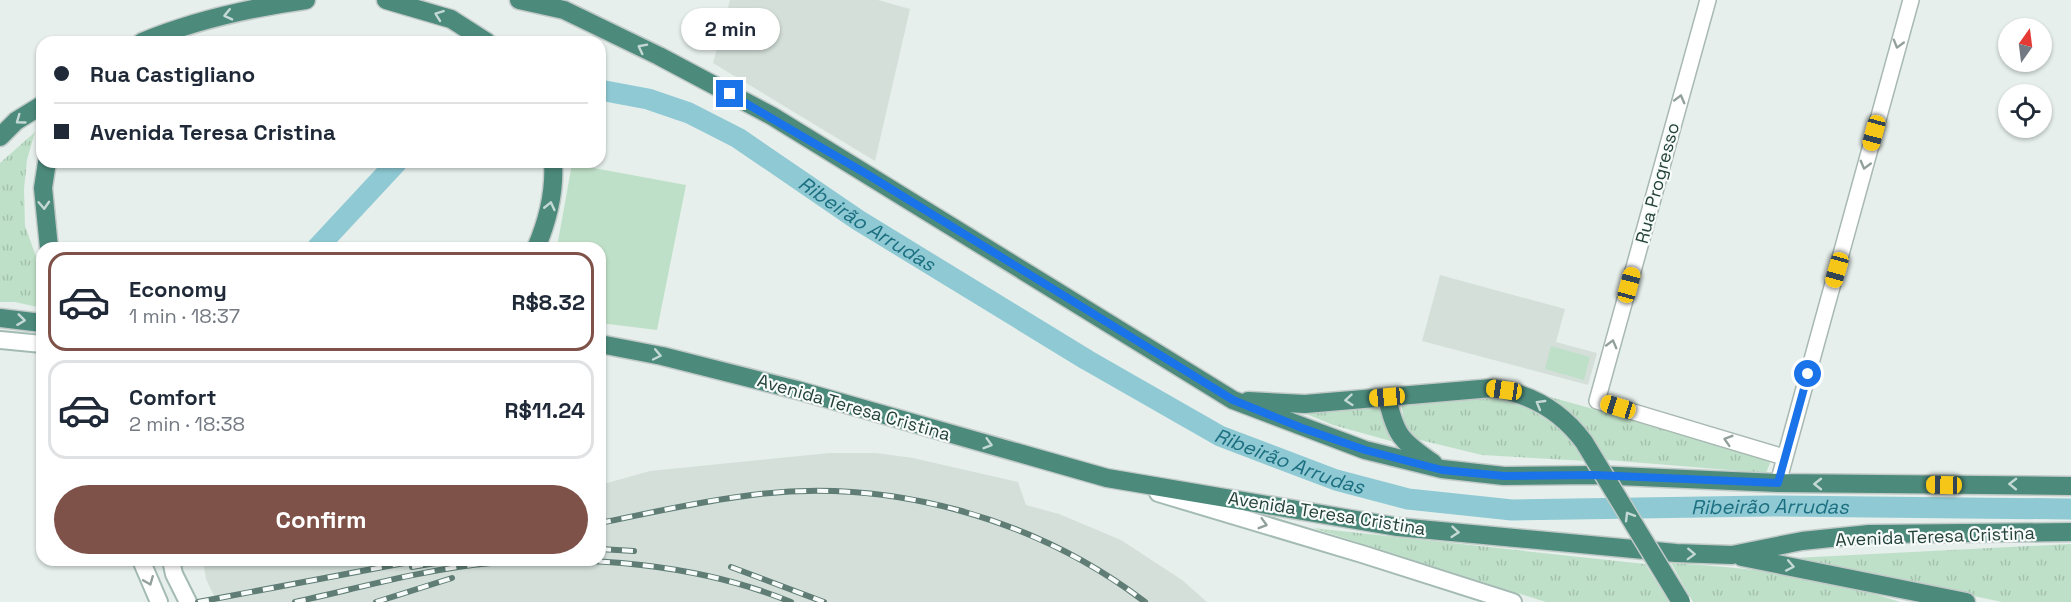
<!DOCTYPE html>
<html lang="en">
<head>
<meta charset="utf-8">
<style>
	body { margin:0; font-family:"Space Grotesk",sans-serif; background:#f2f2f3; color:#1f2937; height:100vh; display:flex; flex-direction:column; font-size:22px; white-space:nowrap }
	* { box-sizing:border-box; margin:0 }
	p { font-size:20px; color:#747a83 }
	.icon { flex:none; width:33px; height:33px; fill:none; stroke:currentColor; stroke-width:2; stroke-linecap:round; stroke-linejoin:round }
	.map { position:relative; flex:1; overflow:hidden }
	.details { position:absolute; left:36px; top:242px; width:570px; height:324px; display:flex; flex-direction:column; background:#fff; border-radius:18px; box-shadow:0 2px 4px #0004 }
	.details>* { flex:none }
	.hud { position:absolute; left:36px; top:36px; width:570px; height:132px; border-radius:18px; box-shadow:0 2px 4px #0004; display:grid; align-content:center; height:132px; padding:0 18px; background:#fff }
	.needle { width:39px; rotate:14deg }
	.tools { position:absolute; left:1998px; top:18px; display:grid; gap:12px }
	.tools a { display:grid; place-items:center; width:54px; height:54px; border-radius:50%; background:#fff; box-shadow:0 2px 4px #0004; font-size:30px }
	.end { position:absolute; width:27px; height:27px; margin:-14px; border:8px solid #1a73e8; background:#fff; box-shadow:0 0 0 3px #fff }
	.from { border-radius:50% }
	.bubble { position:absolute; height:42px; border-radius:21px; background:#fff; box-shadow:0 2px 4px #0004; font-size:20px; font-weight:600; line-height:42px; text-align:center }
	.car { position:absolute; width:18px; height:36px; margin:-18px -9px; border-radius:8px; box-shadow:0 0 4px 2px #0007; background:linear-gradient(#f5c518 24%,#345 0 40%,#f5c518 0 76%,#345 0 86%,#f5c518 0) }
	.hud b { display:flex; align-items:center; gap:21px; height:57px; font-size:22px }
	.hud b+b { border-top:2px solid #e0e1e3 }
	.hud i { width:15px; height:15px; background:#1f2937 }
	ul { padding:10px 0 0; list-style:none }
	li { display:flex; align-items:center; gap:18px; height:99px; margin:0 12px 9px; padding:0 6px; border:3px solid #e0e1e3; border-radius:18px }
	li div { flex:1 }
	li b { display:block; font-size:22px }
	li em { font-style:normal; font-weight:600 }
	li.selected { border-color:#7f5249 }
	li>.icon { width:54px; height:54px; stroke-width:1.5 }
	.action { display:flex; gap:12px; margin-top:auto; padding:12px 18px }
	.action a { flex:1; height:69px; border-radius:36px; background:#7f5249; color:#fff; font-size:24px; font-weight:600; line-height:69px; text-align:center }
	.map>svg:first-child { display:block }
</style>
</head>
<body>
<div class="map">
<svg width="2071" height="602" viewBox="0 0 2071 602">
	<defs>
		<pattern id="park-tufts" width="24" height="20" patternUnits="userSpaceOnUse" patternTransform="scale(1.5)"><rect width="24" height="20" fill="#bfe0c8"/><path d="M3 7l-1-3M5 7V3M7 7l1-3M15 17l-1-3M17 17v-4M19 17l1-3" fill="none" stroke="#a4c1ad"/></pattern>
	</defs>
	<rect width="100%" height="100%" fill="#e6efeb"/>
	<!-- built -->
	<g fill="#d4dfda">
		<path d="M730,0H878L910,9L875,161L713,63Z"/>
		<path d="M1440,275L1565,309L1556,342L1597,353L1588,385L1422,341Z"/>
		<path d="M829,453H876L913,458L1018,482L1026,505L1059,514L1121,540L1182,580L1207,602H217L206,579L203,560H600V485L650,471Z"/>
	</g>
	<!-- park -->
	<g fill="url(#park-tufts)">
		<path d="M35,132L27,160L24,189L25,226L42,273V308L15,302H0V163Z"/>
		<path d="M1484,391C1530,407 1558,420 1587,461L1482,455L1416,439L1404,422L1401,402Z"/>
		<path d="M1532,392L1766,457L1770,463L1766,473L1607,460L1593,441Z"/>
		<path d="M1384,404L1398,443L1333,425L1304,413Z"/>
		<path d="M1313,528L1645,564L1669,602H1546Z"/>
		<path d="M2071,544V602H2002L1794,558Z"/>
		<path d="M1671,563C1748,567 1827,577 1900,602H1693Z"/>
	</g>
	<!-- pitch -->
	<g fill="#bfe0c8">
		<path d="M572,164L686,185L657,330L600,323V248L557,247Z"/>
		<path d="M1551,346L1590,357L1584,380L1545,369Z"/>
	</g>
	<g fill="none" stroke-linecap="round" stroke-linejoin="round">
		<!-- river -->
		<g stroke="#8ec9d4" stroke-width="21">
			<path id="s1" d="M600,90L648,99L689,113L738,138L858,220L1087,360L1220,436L1336,480L1408,499L1512,510L1768,506L2071,509"/>
			<path d="M317,248L397,162"/>
		</g>
		<!-- tertiary casing -->
		<g stroke="#a8b8b2" stroke-width="18">
			<g id="tertiary">
				<path d="M1708,0L1597,401L1784,457"/>
				<path d="M1778,483L1911,0"/>
			</g>
		</g>
		<!-- secondary casing -->
		<g stroke="#a4bbb3" stroke-width="20">
			<g id="secondary">
				<path d="M0,340L42,344"/>
				<path d="M1158,493L1362,554L1513,602"/>
				<path d="M141,560L159,602"/>
				<path d="M171,560L174,574L188,602"/>
			</g>
		</g>
		<!-- trunk casing -->
		<g stroke="#c2cac8" stroke-width="21">
			<g id="trunk">
				<path d="M386,0L451,19L487,42"/>
				<path d="M519,0L564,10L659,56L772,116L1233,400L1365,450L1442,469L1504,476L1595,475L1778,483L2071,486"/>
				<path d="M142,42C195,20 249,8 306,0"/>
				<path d="M0,137L16,121L42,105"/>
				<path d="M47,162L43,188L49,248"/>
				<path d="M536,248C548,220 555,192 553,162"/>
				<path d="M0,318L42,323"/>
				<path d="M600,344L662,356L797,390L1107,478L1398,527L1676,553L1732,555L1802,541L1869,534L2071,532"/>
				<path d="M1387,397C1395,435 1401,441 1433,463"/>
				<path d="M1248,401L1305,404L1492,388C1529,393 1561,411 1584,442"/>
				<path d="M1742,557L1966,602"/>
			</g>
		</g>
		<!-- tertiary -->
		<use href="#tertiary" stroke="#fff" stroke-width="15"/>
		<!-- secondary -->
		<use href="#secondary" stroke="#fff" stroke-width="16"/>
		<!-- trunk -->
		<use href="#trunk" stroke="#4c8a7c" stroke-width="18"/>
		<!-- rail casing -->
		<g stroke="#5f7d75" stroke-width="6">
			<g id="rail">
				<path d="M600,523C650,513 701,501 752,495C889,477 1035,518 1145,602"/>
				<path d="M600,549L634,551"/>
				<path d="M412,567L453,560"/>
				<path d="M731,567L824,602"/>
				<path d="M198,602L420,560"/>
				<path d="M295,602C359,588 425,569 491,563C588,555 700,564 791,602"/>
				<path d="M376,602L452,578"/>
			</g>
		</g>
		<!-- rail -->
		<use href="#rail" stroke="#f7fbf9" stroke-width="4" stroke-dasharray="11" stroke-linecap="butt"/>
		<!-- trunk-bridge casing -->
		<g stroke="#c2cac8" stroke-width="21" stroke-linecap="butt">
			<path id="trunk-bridge" d="M1584,442L1681,602"/>
		</g>
		<!-- trunk-bridge -->
		<use href="#trunk-bridge" stroke="#4c8a7c" stroke-width="18"/>
	</g>
	<!-- one-way arrows -->
	<defs><path id="oneway-chevron" d="M-2-3.5L2.5 0L-2 3.5" fill="none" stroke-width="1.6" stroke-linecap="round" stroke-linejoin="round" transform="scale(1.5)"/></defs>
	<g stroke="#c4d9d4">
		<use href="#oneway-chevron" transform="translate(228 15) rotate(167)"/>
		<use href="#oneway-chevron" transform="translate(439 15) rotate(-160)"/>
		<use href="#oneway-chevron" transform="translate(642 48) rotate(-153)"/>
		<use href="#oneway-chevron" transform="translate(20 120) rotate(144)"/>
		<use href="#oneway-chevron" transform="translate(44 205) rotate(87)"/>
		<use href="#oneway-chevron" transform="translate(550 206) rotate(-77)"/>
		<use href="#oneway-chevron" transform="translate(21 320) rotate(7)"/>
		<use href="#oneway-chevron" transform="translate(657 355) rotate(12)"/>
		<use href="#oneway-chevron" transform="translate(1349 400) rotate(175)"/>
		<use href="#oneway-chevron" transform="translate(1540 404) rotate(-150)"/>
		<use href="#oneway-chevron" transform="translate(988 444) rotate(16)"/>
		<use href="#oneway-chevron" transform="translate(1818 484) rotate(-180)"/>
		<use href="#oneway-chevron" transform="translate(2013 484) rotate(-179)"/>
		<use href="#oneway-chevron" transform="translate(1629 516) rotate(-121)"/>
		<use href="#oneway-chevron" transform="translate(1455 532) rotate(5)"/>
		<use href="#oneway-chevron" transform="translate(1691 554) rotate(2)"/>
		<use href="#oneway-chevron" transform="translate(1790 566) rotate(11)"/>
	</g>
	<g stroke="#92a09c">
		<use href="#oneway-chevron" transform="translate(1898 44) rotate(106)"/>
		<use href="#oneway-chevron" transform="translate(1680 99) rotate(-75)"/>
		<use href="#oneway-chevron" transform="translate(1865 165) rotate(105)"/>
		<use href="#oneway-chevron" transform="translate(1612 344) rotate(-75)"/>
		<use href="#oneway-chevron" transform="translate(1728 440) rotate(-163)"/>
		<use href="#oneway-chevron" transform="translate(1263 524) rotate(16)"/>
		<use href="#oneway-chevron" transform="translate(149 581) rotate(68)"/>
	</g>
	<g fill="none" stroke-linecap="round" stroke-linejoin="round">
		<!-- route -->
		<path stroke="#1a73e8" stroke-width="8" d="M730,94L870,176L1233,400L1302,428L1365,450L1442,470L1504,476L1594,475L1778,483L1808,374"/>
	</g>
	<g text-anchor="middle" dominant-baseline="central" stroke-width="4.5" stroke-linejoin="round" paint-order="stroke">
		<!-- street labels -->
		<g font-size="18" fill="#24423a" stroke="#f7fbf9">
			<text transform="translate(1657 183) rotate(-75)">Rua Progresso</text>
			<text transform="translate(854 407) rotate(16)">Avenida Teresa Cristina</text>
			<text transform="translate(1327 513) rotate(9)">Avenida Teresa Cristina</text>
			<text transform="translate(1935 536) rotate(-2)">Avenida Teresa Cristina</text>
		</g>
		<!-- water labels -->
		<g font-size="20" font-style="italic" fill="#1c6f80" stroke="#f7fbf9">
			<text stroke="none"><textPath href="#s1" startOffset="302">Ribeirão Arrudas</textPath></text>
			<text stroke="none"><textPath href="#s1" startOffset="788">Ribeirão Arrudas</textPath></text>
			<text stroke="none"><textPath href="#s1" startOffset="1275">Ribeirão Arrudas</textPath></text>
		</g>
	</g>
</svg>
<div class="tools">
<a><svg class="needle" viewBox="-14 -14 28 28"><path d="M0-13l5 13h-10z" fill="#e53935"/><path d="M0 13l5-13h-10z" fill="#747a83"/></svg></a>
<a><svg class="icon" aria-label="locate" viewBox="0 0 24 24"><circle cx="12" cy="12" r="6"/><path d="M12 2v4M12 18v4M2 12h4M18 12h4"/></svg></a>
</div>
<i class="end from" style="left:1808px;top:374px"></i>
<i class="end" style="left:730px;top:94px"></i>
<div class="bubble" style="left:681px;top:8px;width:99px">2 min</div>
<i class="car" style="left:1874px;top:133px;rotate:195deg"></i>
<i class="car" style="left:1837px;top:270px;rotate:196deg"></i>
<i class="car" style="left:1629px;top:285px;rotate:15deg"></i>
<i class="car" style="left:1504px;top:390px;rotate:278deg"></i>
<i class="car" style="left:1387px;top:397px;rotate:265deg"></i>
<i class="car" style="left:1618px;top:407px;rotate:287deg"></i>
<i class="car" style="left:1944px;top:485px;rotate:271deg"></i>
<div class="hud">
<b><i class="from"></i>Rua Castigliano</b>
<b><i></i>Avenida Teresa Cristina</b>
</div>
<section class="details">
<ul>
<li class="selected"><svg class="icon" aria-label="car" viewBox="0 0 24 24"><path d="M5 17H2v-5l4-1 3-4h7l3 4 3 1v5h-3M9 17h6M6 11h13"/><circle cx="7" cy="17" r="2"/><circle cx="17" cy="17" r="2"/></svg><div><b>Economy</b><p>1 min · 18:37</p></div><em>R$8.32</em></li>
<li><svg class="icon" aria-label="car" viewBox="0 0 24 24"><path d="M5 17H2v-5l4-1 3-4h7l3 4 3 1v5h-3M9 17h6M6 11h13"/><circle cx="7" cy="17" r="2"/><circle cx="17" cy="17" r="2"/></svg><div><b>Comfort</b><p>2 min · 18:38</p></div><em>R$11.24</em></li>
</ul>
<div class="action"><a>Confirm</a></div>
</section>
</div>
</body>
</html>
